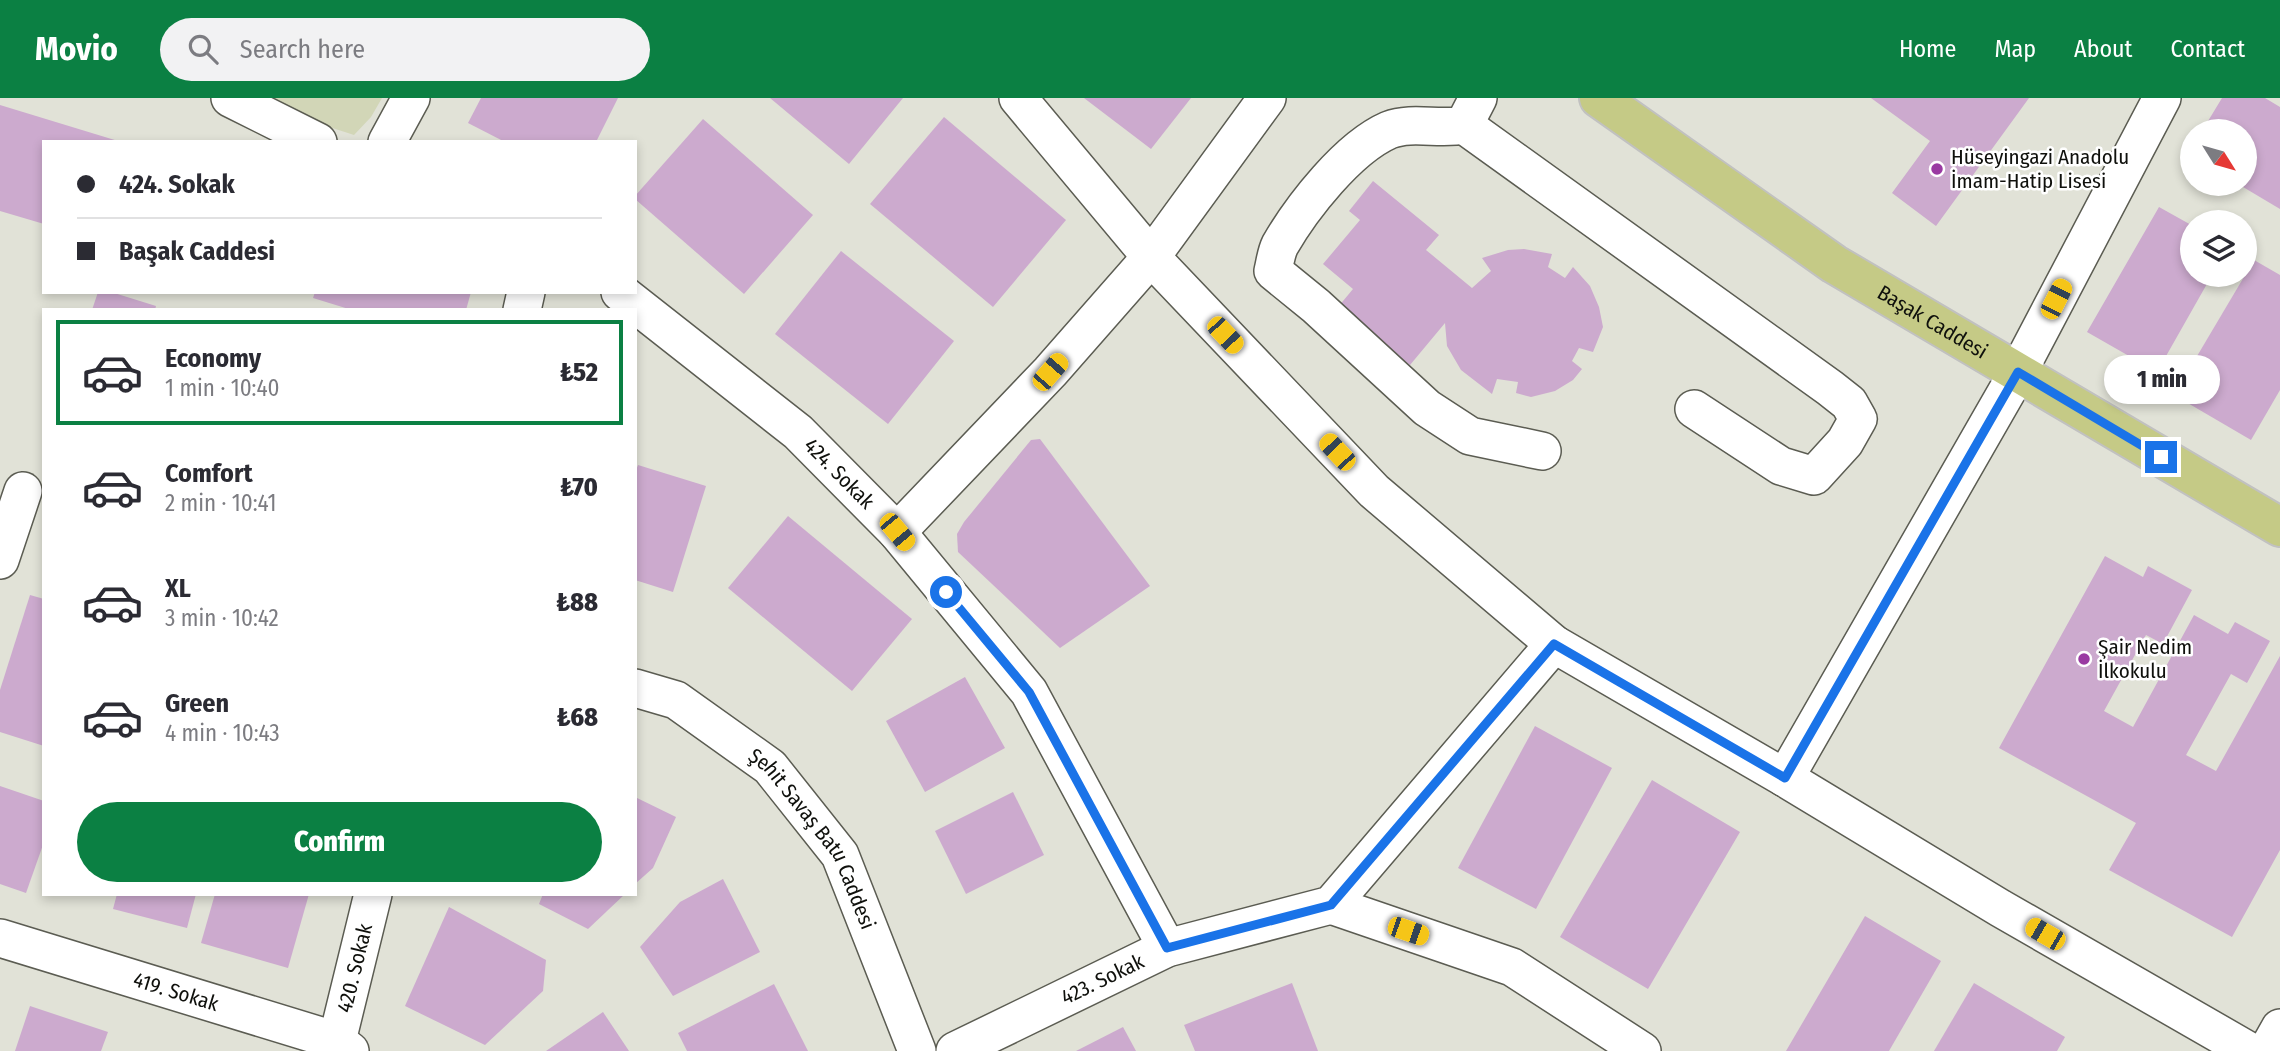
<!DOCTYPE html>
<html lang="en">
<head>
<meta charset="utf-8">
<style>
	body { margin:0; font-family:"Fira Sans Condensed",sans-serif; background:#f2f2f3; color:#2b2b33; height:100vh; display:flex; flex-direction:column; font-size:26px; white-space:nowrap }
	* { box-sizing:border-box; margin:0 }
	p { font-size:23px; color:#7c7c81 }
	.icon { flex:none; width:38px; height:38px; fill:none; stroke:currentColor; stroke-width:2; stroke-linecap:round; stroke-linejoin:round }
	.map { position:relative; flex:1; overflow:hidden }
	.panel { position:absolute; left:42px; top:210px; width:595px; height:588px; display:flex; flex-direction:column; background:#fff; border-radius:0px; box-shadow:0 4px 10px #0003 }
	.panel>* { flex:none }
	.hud { position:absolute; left:42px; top:42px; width:595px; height:154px; border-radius:0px; box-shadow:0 4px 10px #0003; display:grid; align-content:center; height:154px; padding:0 35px; background:#fff }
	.needle { width:46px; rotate:127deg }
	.controls { position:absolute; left:2180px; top:21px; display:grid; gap:14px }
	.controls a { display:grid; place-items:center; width:77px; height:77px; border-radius:50%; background:#fff; box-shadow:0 4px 10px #0003; font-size:35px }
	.end { position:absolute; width:32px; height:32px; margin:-16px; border:9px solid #1a73e8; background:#fff; box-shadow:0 0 0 4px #fff }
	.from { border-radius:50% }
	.bubble { position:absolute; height:49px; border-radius:24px; background:#fff; box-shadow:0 4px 10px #0003; font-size:23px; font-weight:800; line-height:49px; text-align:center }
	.car { position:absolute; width:21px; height:42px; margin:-21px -10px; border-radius:9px; box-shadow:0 0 5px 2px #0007; background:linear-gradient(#f5c518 24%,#345 0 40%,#f5c518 0 76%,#345 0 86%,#f5c518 0) }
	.hud b { display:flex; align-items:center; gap:24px; height:66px; font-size:26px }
	.hud b+b { border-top:2px solid #e1e1e2 }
	.hud i { width:18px; height:18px; background:#2b2b33 }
	ul { padding:12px 0 0; list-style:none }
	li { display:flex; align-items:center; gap:21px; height:105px; margin:0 14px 10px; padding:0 21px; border:4px solid transparent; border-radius:0px }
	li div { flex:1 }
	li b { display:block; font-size:26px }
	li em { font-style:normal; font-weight:800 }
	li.current { border-color:#0b8043 }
	li>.icon { width:63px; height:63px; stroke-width:1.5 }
	.action { display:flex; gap:14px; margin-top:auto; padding:14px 35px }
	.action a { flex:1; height:80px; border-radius:42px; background:#0b8043; color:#fff; font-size:28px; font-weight:800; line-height:80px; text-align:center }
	header { display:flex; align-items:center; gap:42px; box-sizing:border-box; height:98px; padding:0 35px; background:#0b8043; color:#fff }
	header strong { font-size:33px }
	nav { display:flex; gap:38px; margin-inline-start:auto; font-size:24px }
	.search { width:490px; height:63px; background:#f2f2f3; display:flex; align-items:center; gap:18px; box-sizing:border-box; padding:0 24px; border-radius:38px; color:#7c7c81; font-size:26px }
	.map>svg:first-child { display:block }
</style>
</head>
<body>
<header>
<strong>Movio</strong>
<div class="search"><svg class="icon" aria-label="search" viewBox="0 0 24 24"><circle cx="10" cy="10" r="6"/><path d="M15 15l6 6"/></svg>Search here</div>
<nav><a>Home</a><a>Map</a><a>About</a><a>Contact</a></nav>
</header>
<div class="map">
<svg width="2280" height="953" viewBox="0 0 2280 953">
	<rect width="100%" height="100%" fill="#e1e2d7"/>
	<!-- green -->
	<path fill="#d2d6b7" d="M261,0H382L371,19L354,37L271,10Z"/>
	<!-- building -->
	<g fill="#ccaace">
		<path d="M481,0H618L596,44H505L468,25Z"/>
		<path d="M770,0H903L849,66Z"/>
		<path d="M1084,0H1191L1151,51Z"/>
		<path d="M1871,0H2029L1936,128L1892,95L1930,43Z"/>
		<path d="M2222,0H2265L2280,9V111L2238,86H2245V33H2202Z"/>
		<path d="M0,7L118,43L44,44V126L0,113Z"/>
		<path d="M944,19L1066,122L993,209L870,106Z"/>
		<path d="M703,21L813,117L744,196L635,101V98Z"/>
		<path d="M1373,83L1439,137L1426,152L1472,190L1491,173L1482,160L1508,152L1524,151L1552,156L1548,169L1565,180L1573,169L1590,188L1599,209L1603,229L1593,254L1579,250L1572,263L1582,271L1573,282L1555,293L1531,299L1516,295L1518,284L1497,281L1492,296L1461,272L1447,248L1445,225L1410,267L1338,209L1353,191L1323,166L1360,122L1349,113Z"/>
		<path d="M2159,109L2193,128V177H2212L2157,274L2087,234Z"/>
		<path d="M841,153L954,243L888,326L775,236Z"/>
		<path d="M2254,162L2280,177V292L2251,342L2174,297Z"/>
		<path d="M98,194H111L156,208L155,212H92Z"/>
		<path d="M315,194H471L466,212H352L313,200Z"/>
		<path d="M1040,341L1150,488L1060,550L958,454L957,436L964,424L1031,342Z"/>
		<path d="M638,367L706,388L673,494L635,482V375Z"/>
		<path d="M788,418L912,521L852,593L728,490Z"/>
		<path d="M2105,458L2143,479L2148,468L2192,492L2163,546L2146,537L2104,613L2133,629L2194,517L2228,536L2235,524L2270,543L2247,585L2231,576L2186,657L2216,673L2280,558V752L2232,839L2109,772L2136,725L1999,650Z"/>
		<path d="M30,497L44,501V648L0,634V592Z"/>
		<path d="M965,579L1005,650L925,694L886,623Z"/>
		<path d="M1535,628L1612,670L1536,811L1458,770Z"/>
		<path d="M1652,682L1740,734L1648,891L1560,839Z"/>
		<path d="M0,688L44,703V744L26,795L0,786Z"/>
		<path d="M1013,694L1044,757L966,796L935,733Z"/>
		<path d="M635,699L676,719L653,770L635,786Z"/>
		<path d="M723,781L760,854L673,898L640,849L680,804Z"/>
		<path d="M117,796H196L187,830L113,811Z"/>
		<path d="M215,796H309L288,870L201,845Z"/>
		<path d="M543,796H625L588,831L539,806Z"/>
		<path d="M449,809L546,862L543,893L485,947L405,908Z"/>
		<path d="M1865,818L1941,863L1889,953H1786Z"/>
		<path d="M1292,885L1318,953H1195L1184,927Z"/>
		<path d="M1974,885L2065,939L2057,953H1934Z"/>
		<path d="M774,886L808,953H687L678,935Z"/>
		<path d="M30,908L108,934L101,953H15Z"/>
		<path d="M603,914L629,953H546Z"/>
		<path d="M1123,929L1136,953H1076Z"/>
	</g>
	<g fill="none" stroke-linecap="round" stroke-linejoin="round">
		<!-- minor casing -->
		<g stroke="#5b5c52" stroke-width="40">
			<g id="minor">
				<path d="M230,0L318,44"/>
				<path d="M1018,0L1151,159L1374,393L1554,546L1785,680"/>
				<path d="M1478,0L1464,27C1440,32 1412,23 1389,32C1348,50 1302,109 1280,147C1276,155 1275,165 1273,173L1316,208L1427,310L1470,338L1542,353"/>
				<path d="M2162,0L2018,274L1785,680L2000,810L2249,953"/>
				<path d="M1464,27L1830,290L1849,305L1858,321L1845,344L1814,378L1781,368L1694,311"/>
				<path d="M387,44L411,0"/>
				<path id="s1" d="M620,194L798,334L897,434L1029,594L1167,850"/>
				<path d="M522,212L526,194"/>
				<path d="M897,434L1050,274L1151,159L1267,0"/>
				<path d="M0,462L23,393"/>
				<path id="s2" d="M635,590L676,602L770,669L840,757L917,953"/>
				<path d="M1331,807L1512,869L1642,953"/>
				<path id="s3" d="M0,840L337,943L350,953"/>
				<path id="s4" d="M337,943L373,796"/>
				<path id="s5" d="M955,953L1167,850L1331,807L1554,546"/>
				<path d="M2267,953L2280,930"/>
			</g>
		</g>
		<!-- major casing -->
		<g stroke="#c1c1c0" stroke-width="42">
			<g id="major">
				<path id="s6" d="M1599,0L1834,166L2280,429"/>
			</g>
		</g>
		<!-- minor -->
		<use href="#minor" stroke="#fff" stroke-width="37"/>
		<!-- major -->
		<use href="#major" stroke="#c5ca86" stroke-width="38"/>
	</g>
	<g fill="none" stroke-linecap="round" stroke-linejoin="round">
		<!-- route -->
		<path stroke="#1a73e8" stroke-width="9" d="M946,494L1029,594L1167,850L1331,807L1554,546L1785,680L2018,274L2161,359"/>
	</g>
	<!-- markers -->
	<g fill="#9a3aa2" stroke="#fff" stroke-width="2.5">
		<circle cx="1937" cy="71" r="7"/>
		<circle cx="2084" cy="561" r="7"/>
	</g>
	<g text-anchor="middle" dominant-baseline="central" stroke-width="5" stroke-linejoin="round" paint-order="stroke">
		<!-- poi labels -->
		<g font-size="21" fill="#0f100c" stroke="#fff" text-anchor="start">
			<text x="1951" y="59">Hüseyingazi Anadolu<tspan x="1951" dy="24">İmam-Hatip Lisesi</tspan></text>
			<text x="2098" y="549">Şair Nedim<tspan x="2098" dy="24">İlkokulu</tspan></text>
		</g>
		<!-- street labels -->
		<g font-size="21" fill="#0f100c" stroke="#fff">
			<text stroke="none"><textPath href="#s6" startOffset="402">Başak Caddesi</textPath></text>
			<text stroke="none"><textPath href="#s1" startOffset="285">424. Sokak</textPath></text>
			<text stroke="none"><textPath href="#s2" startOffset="242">Şehit Savaş Batu Caddesi</textPath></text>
			<text stroke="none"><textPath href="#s4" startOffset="75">420. Sokak</textPath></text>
			<text stroke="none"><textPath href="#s5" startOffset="164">423. Sokak</textPath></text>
			<text stroke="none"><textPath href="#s3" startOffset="184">419. Sokak</textPath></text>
		</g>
	</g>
</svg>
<div class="controls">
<a><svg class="needle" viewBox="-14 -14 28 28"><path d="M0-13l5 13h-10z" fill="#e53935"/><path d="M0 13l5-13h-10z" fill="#7c7c81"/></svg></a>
<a><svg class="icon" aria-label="layers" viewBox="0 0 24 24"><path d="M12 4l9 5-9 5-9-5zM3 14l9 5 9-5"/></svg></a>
</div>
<i class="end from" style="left:946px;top:494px"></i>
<i class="end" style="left:2161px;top:359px"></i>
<div class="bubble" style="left:2104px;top:257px;width:116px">1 min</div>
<i class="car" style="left:2056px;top:201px;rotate:27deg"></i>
<i class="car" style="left:1225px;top:237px;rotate:137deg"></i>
<i class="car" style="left:1050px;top:274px;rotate:41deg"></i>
<i class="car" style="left:1337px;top:354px;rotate:317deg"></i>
<i class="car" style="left:897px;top:434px;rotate:140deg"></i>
<i class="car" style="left:1408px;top:833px;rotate:109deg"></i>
<i class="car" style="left:2045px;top:836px;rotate:300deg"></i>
<div class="hud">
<b><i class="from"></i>424. Sokak</b>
<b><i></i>Başak Caddesi</b>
</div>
<section class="panel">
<ul>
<li class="current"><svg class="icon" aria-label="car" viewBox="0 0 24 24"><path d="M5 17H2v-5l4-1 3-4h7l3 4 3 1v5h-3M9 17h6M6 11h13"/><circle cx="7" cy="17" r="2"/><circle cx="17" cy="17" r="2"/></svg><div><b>Economy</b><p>1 min · 10:40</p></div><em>₺52</em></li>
<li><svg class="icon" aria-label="car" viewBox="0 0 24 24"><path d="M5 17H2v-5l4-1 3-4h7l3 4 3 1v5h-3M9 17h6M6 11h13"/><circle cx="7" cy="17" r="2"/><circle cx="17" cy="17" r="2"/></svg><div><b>Comfort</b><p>2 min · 10:41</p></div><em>₺70</em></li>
<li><svg class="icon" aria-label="car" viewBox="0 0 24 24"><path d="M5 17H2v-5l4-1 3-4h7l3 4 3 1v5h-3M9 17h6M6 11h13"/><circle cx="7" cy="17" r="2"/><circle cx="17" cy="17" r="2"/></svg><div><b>XL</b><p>3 min · 10:42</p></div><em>₺88</em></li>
<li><svg class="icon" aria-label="car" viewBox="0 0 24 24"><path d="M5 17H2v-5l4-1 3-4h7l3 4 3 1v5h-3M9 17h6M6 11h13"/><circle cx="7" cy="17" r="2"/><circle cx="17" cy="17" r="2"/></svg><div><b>Green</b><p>4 min · 10:43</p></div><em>₺68</em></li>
</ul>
<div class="action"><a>Confirm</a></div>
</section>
</div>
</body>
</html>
